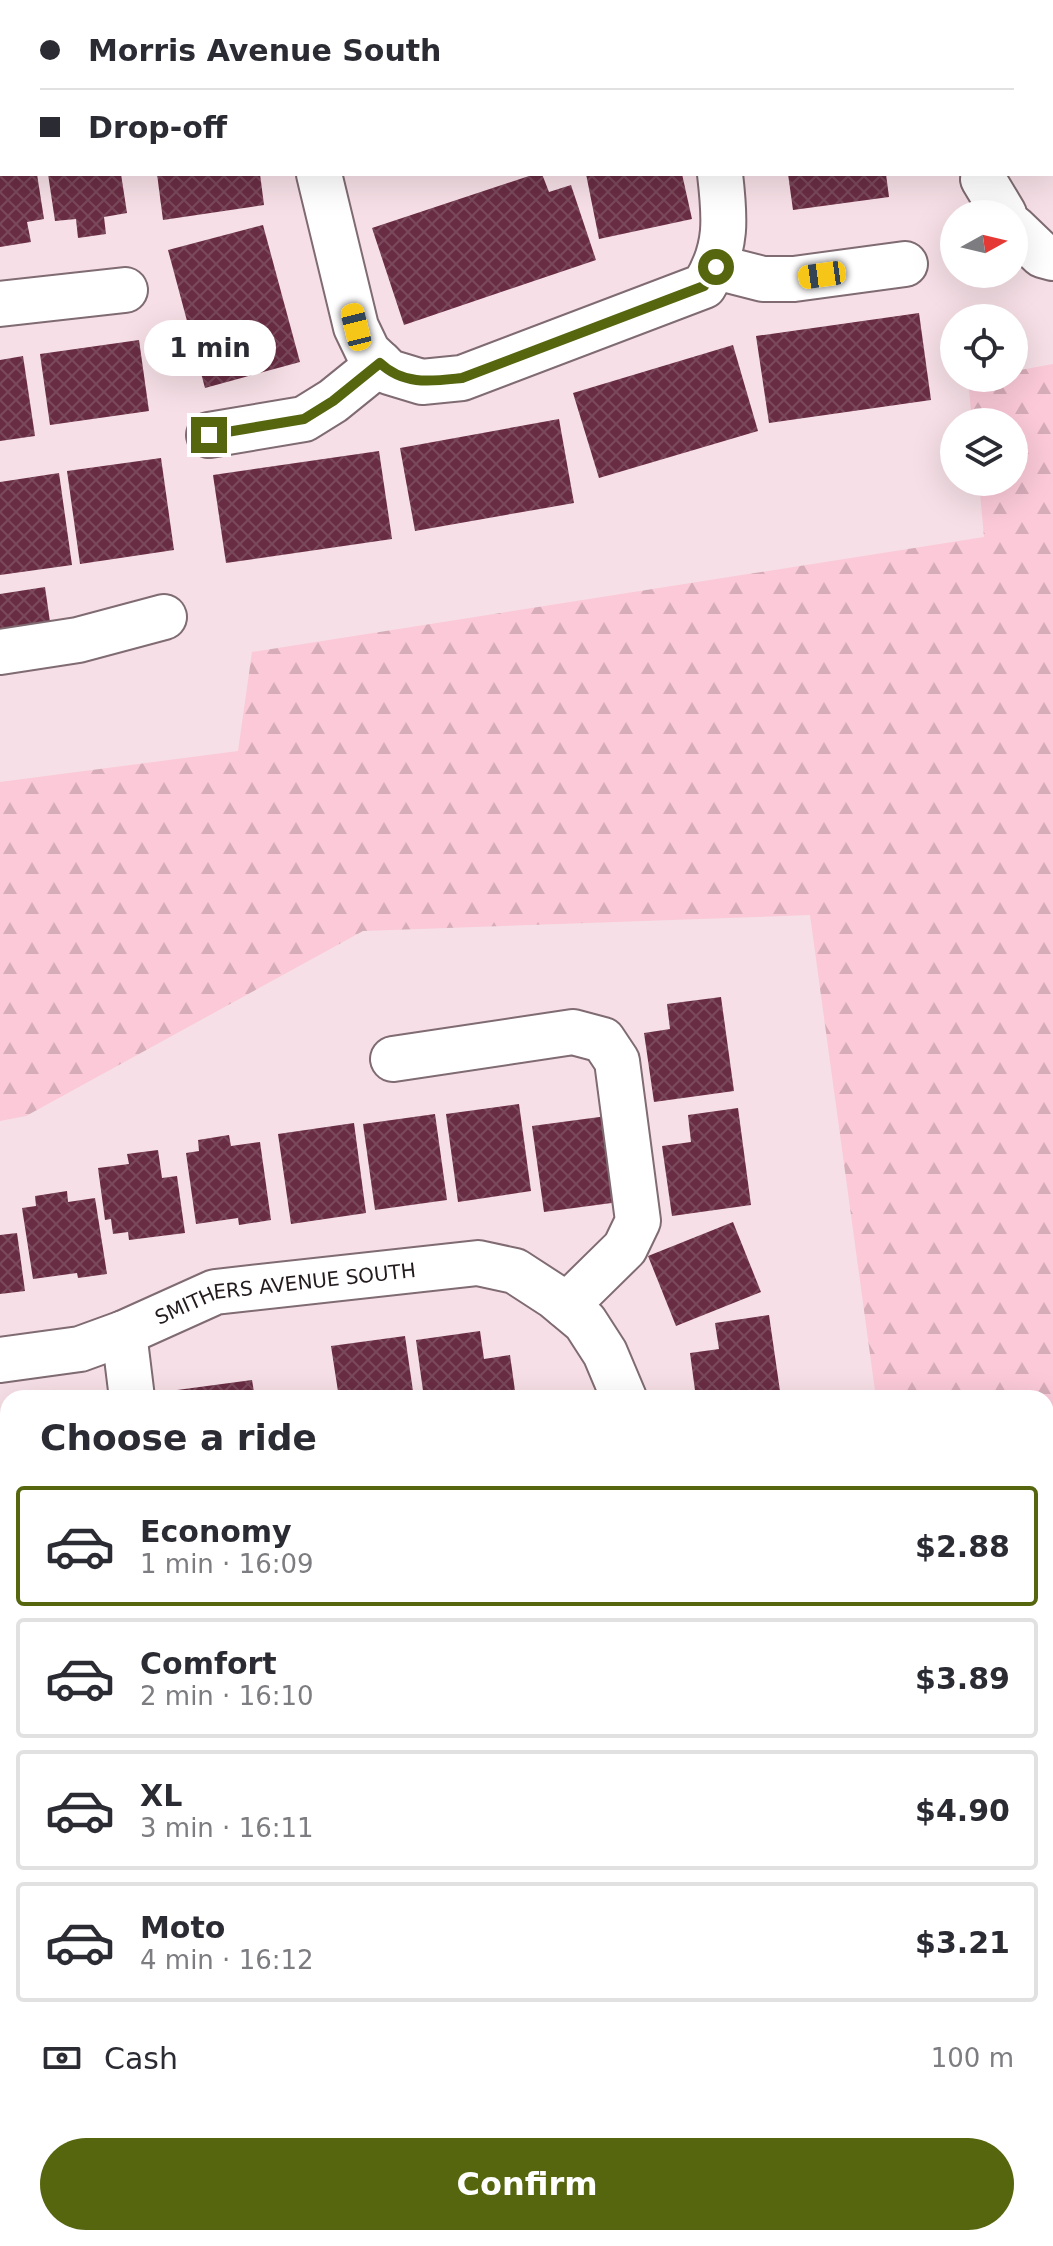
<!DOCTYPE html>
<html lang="en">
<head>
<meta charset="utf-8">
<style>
	body { margin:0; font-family:"DejaVu Sans",sans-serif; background:#f2f2f3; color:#2b2b33; height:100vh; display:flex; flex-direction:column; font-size:30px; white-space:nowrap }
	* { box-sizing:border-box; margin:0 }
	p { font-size:26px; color:#7c7c81 }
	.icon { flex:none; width:44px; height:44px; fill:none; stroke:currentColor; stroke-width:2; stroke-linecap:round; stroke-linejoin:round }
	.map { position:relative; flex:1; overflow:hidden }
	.sheet { position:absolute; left:0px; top:1390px; width:1054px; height:856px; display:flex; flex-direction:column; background:#fff; border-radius:24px 24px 0 0; box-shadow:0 8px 32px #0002 }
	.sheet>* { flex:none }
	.hud { position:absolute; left:0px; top:0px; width:1054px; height:176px; box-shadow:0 8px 32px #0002; display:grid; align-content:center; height:176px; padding:0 40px; background:#fff }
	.needle { width:52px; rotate:82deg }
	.fabs { position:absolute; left:940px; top:200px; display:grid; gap:16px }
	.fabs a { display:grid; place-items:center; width:88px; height:88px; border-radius:50%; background:#fff; box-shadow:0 8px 32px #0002; font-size:40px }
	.end { position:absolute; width:36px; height:36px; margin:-18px; border:10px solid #56660f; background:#fff; box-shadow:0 0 0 4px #fff }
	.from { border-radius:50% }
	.bubble { position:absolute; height:56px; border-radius:28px; background:#fff; box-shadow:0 8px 32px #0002; font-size:26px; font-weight:700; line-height:56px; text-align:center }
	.car { position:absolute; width:24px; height:48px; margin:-24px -12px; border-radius:10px; box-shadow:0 0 6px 2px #0007; background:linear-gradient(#f5c518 24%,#345 0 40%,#f5c518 0 76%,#345 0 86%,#f5c518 0) }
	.hud b { display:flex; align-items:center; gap:28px; height:76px; font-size:30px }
	.hud b+b { border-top:2px solid #e1e1e2 }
	.hud i { width:20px; height:20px; background:#2b2b33 }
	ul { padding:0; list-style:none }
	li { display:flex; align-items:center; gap:24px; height:120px; margin:0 16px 12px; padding:0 24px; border:4px solid #e1e1e2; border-radius:8px }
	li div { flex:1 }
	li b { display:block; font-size:30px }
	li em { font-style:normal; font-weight:700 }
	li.on { border-color:#56660f }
	li>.icon { width:72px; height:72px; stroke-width:1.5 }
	h2 { padding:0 40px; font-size:36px; line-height:96px }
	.pay { display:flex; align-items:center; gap:20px; height:88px; padding:0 40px; font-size:30px }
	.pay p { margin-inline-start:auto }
	.cta { display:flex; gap:16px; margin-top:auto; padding:16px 40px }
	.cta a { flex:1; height:92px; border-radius:48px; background:#56660f; color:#fff; font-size:32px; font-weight:700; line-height:92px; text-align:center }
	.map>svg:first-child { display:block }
</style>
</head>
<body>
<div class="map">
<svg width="1053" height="2246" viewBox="0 0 1053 2246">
	<defs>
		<pattern id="forest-firs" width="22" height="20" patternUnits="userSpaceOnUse" patternTransform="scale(2)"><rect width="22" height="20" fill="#fbc9d8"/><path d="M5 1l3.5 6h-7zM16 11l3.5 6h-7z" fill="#d7acb9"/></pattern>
		<pattern id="building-cross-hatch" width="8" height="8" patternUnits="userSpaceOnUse" patternTransform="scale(2)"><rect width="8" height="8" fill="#692d43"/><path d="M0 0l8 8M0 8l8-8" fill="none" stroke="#7a495b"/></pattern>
	</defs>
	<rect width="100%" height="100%" fill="#f6dfe6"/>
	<!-- forest -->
	<path fill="url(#forest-firs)" d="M1053,364V2246H857L856,2238H1046V1398H876L810,915L363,931L26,1116L0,1121V782L238,751L252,652L984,537L979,482H1014V422H972L968,379L1014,378V371Z"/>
	<!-- building -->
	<g fill="url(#building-cross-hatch)">
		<path d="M0,174H37L44,219L27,222L31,242L0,247Z"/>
		<path d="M48,174H121L127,213L104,217L106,234L78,238L76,219L55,221Z"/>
		<path d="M157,174H260L264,205L163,220Z"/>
		<path d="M535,174H542L549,192L571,185L596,260L404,325L372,228Z"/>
		<path d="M586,174H682L692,219L599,239Z"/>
		<path d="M788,174H886L889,197L793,210Z"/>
		<path d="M263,225L300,362L205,388L168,250Z"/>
		<path d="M919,313L931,400L769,423L756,336Z"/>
		<path d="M139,340L149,411L50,425L40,354Z"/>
		<path d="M733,345L758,431L599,478L573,393Z"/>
		<path d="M23,356L35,436L0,441V360Z"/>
		<path d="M559,419L574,503L415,531L400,448Z"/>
		<path d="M379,451L392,539L226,563L213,475Z"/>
		<path d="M161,458L174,550L80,564L67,471Z"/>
		<path d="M59,473L72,565L0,575V482Z"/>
		<path d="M45,587L50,622L0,629V594Z"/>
		<path d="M721,997L734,1091L654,1102L644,1033L670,1029L667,1004Z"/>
		<path d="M519,1104L531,1191L458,1202L446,1114Z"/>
		<path d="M738,1108L751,1205L672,1216L662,1146L691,1142L688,1115Z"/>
		<path d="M435,1114L447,1200L375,1210L363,1124Z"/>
		<path d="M607,1116L619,1202L544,1212L532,1126Z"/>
		<path d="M354,1123L366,1213L291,1224L278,1134Z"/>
		<path d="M229,1135L231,1146L260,1142L271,1220L239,1225L238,1218L196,1224L186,1153L199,1151L198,1140Z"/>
		<path d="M158,1150L162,1178L177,1176L185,1233L129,1240L128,1232L113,1234L111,1219L105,1220L98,1168L129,1164L127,1154Z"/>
		<path d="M67,1191L68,1202L95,1198L107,1274L78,1278L77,1273L33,1279L22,1208L36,1206L35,1196Z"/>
		<path d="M733,1222L761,1292L676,1326L648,1256Z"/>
		<path d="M17,1233L25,1291L0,1294V1235Z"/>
		<path d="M769,1315L781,1398H696L690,1353L719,1349L715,1323Z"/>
		<path d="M480,1331L484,1359L510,1355L516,1398H424L416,1340Z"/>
		<path d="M405,1336L414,1398H339L331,1346Z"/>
		<path d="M252,1380L255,1398H178L177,1390Z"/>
		<path d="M8,1442V1533L0,1534V1443Z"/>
		<path d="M71,2238H155L156,2246H72Z"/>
		<path d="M367,2238L368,2246H317V2244Z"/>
		<path d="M446,2238H531L532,2246H447Z"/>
		<path d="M603,2238H684L685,2246H604Z"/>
	</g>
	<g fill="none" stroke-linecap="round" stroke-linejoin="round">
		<!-- minor casing -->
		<g stroke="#7f6b71" stroke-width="48">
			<g id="minor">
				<path d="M289,0V2"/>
				<path d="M699,0V2"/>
				<path d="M319,174L356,327L368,352L389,372L422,382L462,378L704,286C728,248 725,217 720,174"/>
				<path d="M983,179L1004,214"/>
				<path d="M1014,228L1042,255L1053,258"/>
				<path d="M716,267L763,279H794L905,264"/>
				<path d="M0,304L125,290"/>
				<path d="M209,435L304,419L333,401L380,363"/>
				<path d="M0,652L78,640L164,617"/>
				<path d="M393,1059L573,1032L603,1040L617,1061L638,1221L625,1248L566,1306"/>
				<path d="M124,1333L132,1398"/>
				<path id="s1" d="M0,1360L80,1349L124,1333L215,1292L478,1263L515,1271L555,1297L585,1322L605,1353L624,1398"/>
				<path d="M757,2238L758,2246"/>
				<path d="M218,2241L237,2238"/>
			</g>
		</g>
		<!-- minor -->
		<use href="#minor" stroke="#fff" stroke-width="44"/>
	</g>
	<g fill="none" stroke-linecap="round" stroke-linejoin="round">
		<!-- route -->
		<path stroke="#56660f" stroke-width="10" d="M209,435L304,419L333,401L380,363C404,386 433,381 462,378L704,286L716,267"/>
	</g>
	<g text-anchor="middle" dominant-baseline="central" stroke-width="8" stroke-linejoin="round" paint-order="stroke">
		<!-- street labels -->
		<g font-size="20" fill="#231b1d" stroke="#fdeff3">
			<text stroke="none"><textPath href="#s1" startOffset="296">SMITHERS AVENUE SOUTH</textPath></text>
		</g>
	</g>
</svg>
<div class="fabs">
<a><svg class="needle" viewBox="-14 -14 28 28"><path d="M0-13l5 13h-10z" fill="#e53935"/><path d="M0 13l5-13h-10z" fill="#7c7c81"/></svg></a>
<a><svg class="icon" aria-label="locate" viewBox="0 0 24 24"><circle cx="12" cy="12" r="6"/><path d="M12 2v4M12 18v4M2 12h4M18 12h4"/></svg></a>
<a><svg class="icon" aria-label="layers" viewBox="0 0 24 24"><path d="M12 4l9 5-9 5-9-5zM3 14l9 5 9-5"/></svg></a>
</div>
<i class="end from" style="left:716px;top:267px"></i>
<i class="end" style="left:209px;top:435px"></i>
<div class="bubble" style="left:144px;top:320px;width:132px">1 min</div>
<i class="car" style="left:822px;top:275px;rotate:262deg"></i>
<i class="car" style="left:356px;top:327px;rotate:346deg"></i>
<div class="hud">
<b><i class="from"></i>Morris Avenue South</b>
<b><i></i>Drop-off</b>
</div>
<section class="sheet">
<h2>Choose a ride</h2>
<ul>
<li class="on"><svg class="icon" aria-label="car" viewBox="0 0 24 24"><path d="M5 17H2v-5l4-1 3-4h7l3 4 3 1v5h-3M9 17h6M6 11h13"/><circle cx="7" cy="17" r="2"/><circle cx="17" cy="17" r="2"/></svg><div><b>Economy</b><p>1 min · 16:09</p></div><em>$2.88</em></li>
<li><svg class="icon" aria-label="car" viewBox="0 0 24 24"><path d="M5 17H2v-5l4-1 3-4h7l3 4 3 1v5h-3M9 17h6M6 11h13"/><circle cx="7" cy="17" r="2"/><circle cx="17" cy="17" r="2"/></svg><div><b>Comfort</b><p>2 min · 16:10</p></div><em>$3.89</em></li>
<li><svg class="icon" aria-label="car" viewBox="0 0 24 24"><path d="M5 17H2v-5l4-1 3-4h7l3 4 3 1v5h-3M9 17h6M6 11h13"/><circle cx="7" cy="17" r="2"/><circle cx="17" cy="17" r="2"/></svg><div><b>XL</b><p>3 min · 16:11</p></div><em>$4.90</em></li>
<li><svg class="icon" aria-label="car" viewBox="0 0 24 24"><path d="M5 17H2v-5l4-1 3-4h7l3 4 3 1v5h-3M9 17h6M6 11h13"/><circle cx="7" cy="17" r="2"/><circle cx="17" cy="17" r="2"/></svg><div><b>Moto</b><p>4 min · 16:12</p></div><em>$3.21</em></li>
</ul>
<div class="pay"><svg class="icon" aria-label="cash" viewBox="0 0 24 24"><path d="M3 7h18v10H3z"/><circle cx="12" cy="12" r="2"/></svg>Cash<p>100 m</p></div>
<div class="cta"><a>Confirm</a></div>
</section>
</div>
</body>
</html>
